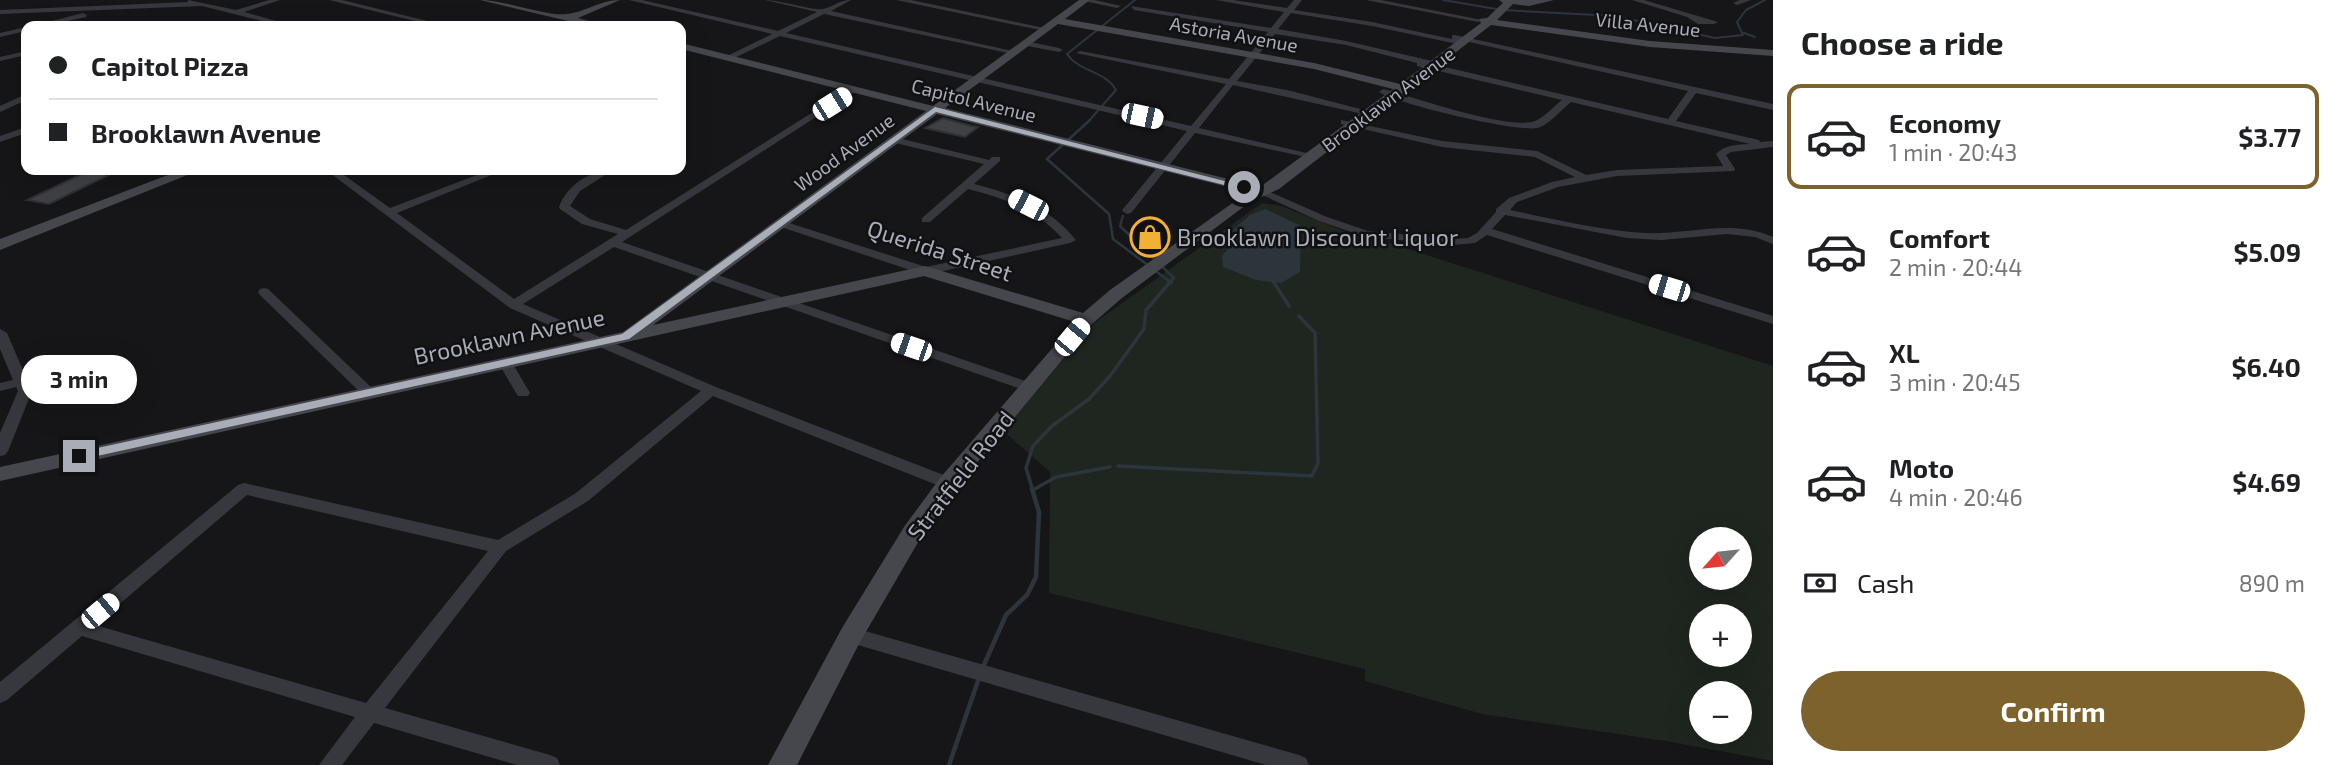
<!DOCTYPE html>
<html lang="en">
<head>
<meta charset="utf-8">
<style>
	body { margin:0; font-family:"Exo 2",sans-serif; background:#f2f2f2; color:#202124; height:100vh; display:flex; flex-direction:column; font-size:26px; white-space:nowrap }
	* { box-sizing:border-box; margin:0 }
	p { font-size:23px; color:#757577 }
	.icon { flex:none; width:38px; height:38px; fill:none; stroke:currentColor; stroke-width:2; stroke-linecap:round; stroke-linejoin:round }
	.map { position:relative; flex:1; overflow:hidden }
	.panel { display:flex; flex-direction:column; background:#fff; width:560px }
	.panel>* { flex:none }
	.guide { position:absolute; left:21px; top:21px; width:665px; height:154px; border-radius:14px; box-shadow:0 7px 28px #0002; display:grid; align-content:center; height:154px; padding:0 28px; background:#fff }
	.needle { width:46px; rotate:243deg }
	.controls { position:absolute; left:1689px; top:527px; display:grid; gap:14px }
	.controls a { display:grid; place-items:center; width:63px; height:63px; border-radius:50%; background:#fff; box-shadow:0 7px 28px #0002; font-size:35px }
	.end { position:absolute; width:32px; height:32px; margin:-16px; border:9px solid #a8adb8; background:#111; box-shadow:0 0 0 4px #111 }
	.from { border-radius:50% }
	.bubble { position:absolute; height:49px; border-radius:24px; background:#fff; box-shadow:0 7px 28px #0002; font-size:23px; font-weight:700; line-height:49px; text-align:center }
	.car { position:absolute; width:21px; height:42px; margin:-21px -10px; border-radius:9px; box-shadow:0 0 5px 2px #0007; background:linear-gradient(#fff 24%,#345 0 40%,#fff 0 76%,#345 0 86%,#fff 0) }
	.guide b { display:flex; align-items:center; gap:24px; height:66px; font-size:26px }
	.guide b+b { border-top:2px solid #e0e0e0 }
	.guide i { width:18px; height:18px; background:#202124 }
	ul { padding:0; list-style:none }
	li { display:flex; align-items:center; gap:21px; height:105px; margin:0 14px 10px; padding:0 14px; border:4px solid transparent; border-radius:14px }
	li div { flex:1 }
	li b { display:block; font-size:26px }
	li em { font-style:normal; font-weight:700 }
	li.current { border-color:#7e622b }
	li>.icon { width:63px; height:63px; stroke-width:1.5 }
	h2 { padding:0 28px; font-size:32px; line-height:84px }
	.pay { display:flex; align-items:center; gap:18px; height:77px; padding:0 28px; font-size:26px }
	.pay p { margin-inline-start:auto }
	.action { display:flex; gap:14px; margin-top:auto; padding:14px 28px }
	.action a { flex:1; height:80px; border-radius:42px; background:#7e622b; color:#fff; font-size:28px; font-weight:700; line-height:80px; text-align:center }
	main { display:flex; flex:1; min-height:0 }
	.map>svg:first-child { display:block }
</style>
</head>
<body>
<main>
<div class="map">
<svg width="1773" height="765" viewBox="0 0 1773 765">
	<rect width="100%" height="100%" fill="#161618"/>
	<!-- green -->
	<path fill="#1e261f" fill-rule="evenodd" d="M1262,203L1281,206L1354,235L1386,242L1773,366V761L1666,741L1482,714L1365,681V669L1049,593L1050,472L1003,431L1093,324ZM1701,539H1740V578H1701ZM1701,616H1740V654H1701ZM1701,693H1740V732H1701Z"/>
	<!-- water -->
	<path fill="#2c353c" d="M1265,209L1301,226L1300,272L1281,283L1256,280L1223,267L1222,256L1230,246L1225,237L1250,215Z"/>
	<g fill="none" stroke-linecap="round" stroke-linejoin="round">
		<!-- stream-far3 -->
		<g stroke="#2c353c" stroke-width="2">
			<path d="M1443,0L1502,10L1615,16L1715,38L1743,35L1737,22L1746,10L1765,0"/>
			<path d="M1744,33L1755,37"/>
			<path d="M1088,122L1116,90C1106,71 1079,72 1067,54L1135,0"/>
		</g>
		<!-- stream-far2 -->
		<g stroke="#2c353c" stroke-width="2.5">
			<path d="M1090,120L1047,159L1109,214L1113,239L1169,281"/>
			<path d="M1123,216L1120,226L1174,278L1171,281"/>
		</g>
		<!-- stream-far1 -->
		<g stroke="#2c353c" stroke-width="3.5">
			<path d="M1168,280L1171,283"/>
			<path d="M1273,281L1289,306"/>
			<path d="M1118,466L1312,476L1318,463L1315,333L1299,316"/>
			<path d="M1033,490L1056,477L1110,467"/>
			<path d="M1033,491L1026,468L1033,446L1052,426L1089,399L1110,376L1144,329L1146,310L1172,280"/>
		</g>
		<!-- stream -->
		<g stroke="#2c353c" stroke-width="4.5">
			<path d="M983,667L1006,615L1027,595L1036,577L1039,512L1032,489"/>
			<path d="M949,765L979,678"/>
		</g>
	</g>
	<!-- building -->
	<g fill="#404145" stroke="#303034" stroke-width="2">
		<path d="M943,118L972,126L978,127L965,137L925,128Z"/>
		<path d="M90,170H119L49,204L27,200Z"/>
	</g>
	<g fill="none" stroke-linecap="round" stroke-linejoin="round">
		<!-- street -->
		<g fill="#37383d" fill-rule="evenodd">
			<path d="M188,0L236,10L269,0H280L244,12L294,26H282L202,6L0,14V10L188,2Z"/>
			<path d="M329,0H342L448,26H435Z"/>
			<path d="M629,0H642L778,31L817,12L765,0C781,0 813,11 823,9C833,7 839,0 851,0L831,11L1017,52L1013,54L824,14L786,33L1191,126L1226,84L1076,53L1080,51L1229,79L1268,32L1134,10L1131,6L1271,28L1284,12L1216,0H1233L1287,8L1294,0H1302L1294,10L1372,22L1452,39V35H1455L1773,104V110L1696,93L1676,121L1759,140L1760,142L1773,141V147L1731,152L1726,155L1735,169L1734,171L1617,176L1558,187L1517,202L1510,210C1554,219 1599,230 1644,233C1688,235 1731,218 1773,237V244L1755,237L1727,234L1661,240L1627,238L1505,215L1492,229L1773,316V324L1487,235L1475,243L1453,245L1366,237L1319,221L1254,191L1255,189H1263L1327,217L1368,231L1453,239L1468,238L1477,233L1496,212V209L1509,198L1552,182L1575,177L1535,157L1442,147L1341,124V120L1442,141L1537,151L1586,175L1617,170L1723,166L1716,154C1726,144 1737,145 1750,144L1571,102C1562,109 1548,126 1537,128C1514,132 1398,104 1379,92L1383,89C1417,98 1501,128 1532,122C1542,120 1554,106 1562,100L1417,66V63L1346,45L1275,34L1237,81L1287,90L1372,112V116L1233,85L1199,128L1315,155V159L1195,133L1131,213L1127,214L1122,211L1123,209L1187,131L780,36L730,60H727V56L772,34ZM1291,13L1372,26L1462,45H1465V41L1688,91L1668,119L1432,64V61L1346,41L1278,29Z"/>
			<path d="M896,0H911L1049,29L1045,31Z"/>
			<path d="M1079,0H1095L1121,6L1117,8Z"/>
			<path d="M1366,0H1381L1482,20L1478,22Z"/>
			<path d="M1632,0H1644L1718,22L1714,24H1698L1687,17Z"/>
			<path d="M1740,0H1751L1737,5L1733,3Z"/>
			<path d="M83,13L87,15L86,17L45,26H32Z"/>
			<path d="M26,27V31L0,37V33Z"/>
			<path d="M1025,41L1059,48L1063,50L1059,52L1022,45V41Z"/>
			<path d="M26,51V55L0,61V57Z"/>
			<path d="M851,88L858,90L622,242L1034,384L1036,387L1034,390H1024L614,247L523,304L716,387L954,479L956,483L954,487H942L713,396L588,501L506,551L385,708L550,755L557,758L560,765H517L374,723L342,765H319L355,717L82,636L7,700L0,703V682L238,485L244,483L498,540L576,493L701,391L510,308L326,170H337L390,208L490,170H504L397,213L514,299L618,234L582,224L560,209L559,207C567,185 590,170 613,170L580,191L570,206L590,219L626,230ZM247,495L488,551L366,703L95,625Z"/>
			<path d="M26,94V100L0,112V106Z"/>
			<path d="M26,127V133L0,142V136Z"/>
			<path d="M894,137L989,160L992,157H1000V161L974,184C1013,194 1050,207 1076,240L1070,243L925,275L775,225V221H783L926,267L1062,238C1037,210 1004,198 968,189L930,222H922V218L984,164L891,142L889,140Z"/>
			<path d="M264,288L268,289L373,389L375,392L373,395H363L260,295L258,292L260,289Z"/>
			<path d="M0,329L7,333L32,391L8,451L5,455L0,456V433L18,391L16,387L0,391V383L13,380L0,349Z"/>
			<path d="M505,358L510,359L530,393L528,396H518L516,393L498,362Z"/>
			<path d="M851,627L1299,755L1306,758L1309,765H1266L851,643L844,640L842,635L844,630Z"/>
		</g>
		<!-- secondary -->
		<g fill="#45474d" fill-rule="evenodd">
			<path d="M480,0C505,0 549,17 567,14C586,12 600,0 620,0L578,18L607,26H589Z"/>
			<path d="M1079,0H1090L1065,19L1314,63L1400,84L1481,23L1479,19L1487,18L1503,3L1499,0H1554L1529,6L1513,4L1497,20L1650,41L1773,50V56L1650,47L1491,25L1279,189L1250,202L1122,298L1092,324L956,488L920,539L860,642L797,765H768L842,628L904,527L940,478L1075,322L924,276L0,481V467L623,332L926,111L681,49V43L933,106ZM1058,24L1314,69L1393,89L1260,187L945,108ZM937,114L1248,192L1110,290L1083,313L925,266L653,325Z"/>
			<path d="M181,170H200L0,250V239Z"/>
		</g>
	</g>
	<!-- route -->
	<path fill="#a8adb8" d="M935,107L1248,187L1244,190L936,112L629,339L79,460L73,456L79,452L622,334Z"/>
	<!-- icons -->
	<defs>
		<g id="shop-ring" transform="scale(2.0125)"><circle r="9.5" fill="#111113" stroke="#f2b134" stroke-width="1.5"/><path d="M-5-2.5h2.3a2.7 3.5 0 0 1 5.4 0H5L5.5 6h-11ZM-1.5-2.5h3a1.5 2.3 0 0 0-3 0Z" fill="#f2b134"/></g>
	</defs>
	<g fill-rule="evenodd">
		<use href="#shop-ring" x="1150" y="237"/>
	</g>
	<g text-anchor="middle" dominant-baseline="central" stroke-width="5" stroke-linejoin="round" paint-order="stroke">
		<!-- far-street labels -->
		<g font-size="19" fill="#a8adb8" stroke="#111113">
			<text transform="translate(1648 24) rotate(6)">Villa Avenue</text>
			<text transform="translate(1234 34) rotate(10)">Astoria Avenue</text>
			<text transform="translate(1388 99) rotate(-37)">Brooklawn Avenue</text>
			<text transform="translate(974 100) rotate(14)">Capitol Avenue</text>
			<text transform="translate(844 152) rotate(-36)">Wood Avenue</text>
		</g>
		<!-- poi labels -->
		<g font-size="23" fill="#a8adb8" stroke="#111113" text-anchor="start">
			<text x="1177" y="237">Brooklawn Discount Liquor</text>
		</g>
		<!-- street labels -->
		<g font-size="23" fill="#a8adb8" stroke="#111113">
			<text transform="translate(940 250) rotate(18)">Querida Street</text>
			<text transform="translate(509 336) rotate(-12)">Brooklawn Avenue</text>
			<text transform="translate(960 475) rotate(-52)">Stratfield Road</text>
		</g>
	</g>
</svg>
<div class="controls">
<a><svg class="needle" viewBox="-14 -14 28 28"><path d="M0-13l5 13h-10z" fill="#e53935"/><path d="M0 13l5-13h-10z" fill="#757577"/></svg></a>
<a>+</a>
<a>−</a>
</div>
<i class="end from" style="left:1244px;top:187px"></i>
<i class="end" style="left:79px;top:456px"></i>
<div class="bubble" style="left:21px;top:355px;width:116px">3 min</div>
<i class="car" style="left:832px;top:104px;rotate:58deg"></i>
<i class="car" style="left:1142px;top:116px;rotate:102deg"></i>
<i class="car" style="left:1028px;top:205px;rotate:297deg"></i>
<i class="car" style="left:1669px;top:288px;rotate:287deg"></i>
<i class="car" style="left:1072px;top:337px;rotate:40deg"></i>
<i class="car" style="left:911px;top:347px;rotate:289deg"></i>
<i class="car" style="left:100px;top:611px;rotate:50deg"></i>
<div class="guide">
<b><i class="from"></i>Capitol Pizza</b>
<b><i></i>Brooklawn Avenue</b>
</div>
</div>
<section class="panel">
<h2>Choose a ride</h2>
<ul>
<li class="current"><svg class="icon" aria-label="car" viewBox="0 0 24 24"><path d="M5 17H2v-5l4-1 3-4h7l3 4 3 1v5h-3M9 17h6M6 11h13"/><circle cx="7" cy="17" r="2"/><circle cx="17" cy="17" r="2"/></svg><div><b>Economy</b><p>1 min · 20:43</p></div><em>$3.77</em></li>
<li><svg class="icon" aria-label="car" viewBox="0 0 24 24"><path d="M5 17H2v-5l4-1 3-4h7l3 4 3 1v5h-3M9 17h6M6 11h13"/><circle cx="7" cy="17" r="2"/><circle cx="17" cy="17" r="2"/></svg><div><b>Comfort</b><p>2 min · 20:44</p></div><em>$5.09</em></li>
<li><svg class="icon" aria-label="car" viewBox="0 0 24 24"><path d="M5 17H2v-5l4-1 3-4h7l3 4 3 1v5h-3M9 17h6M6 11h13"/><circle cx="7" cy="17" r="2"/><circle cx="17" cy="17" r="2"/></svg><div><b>XL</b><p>3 min · 20:45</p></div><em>$6.40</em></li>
<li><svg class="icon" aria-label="car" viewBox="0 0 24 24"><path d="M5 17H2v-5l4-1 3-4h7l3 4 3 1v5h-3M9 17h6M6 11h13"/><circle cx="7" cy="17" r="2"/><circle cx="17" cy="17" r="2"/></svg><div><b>Moto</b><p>4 min · 20:46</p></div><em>$4.69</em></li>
</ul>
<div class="pay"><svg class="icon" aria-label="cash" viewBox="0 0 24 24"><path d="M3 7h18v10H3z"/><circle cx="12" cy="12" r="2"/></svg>Cash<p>890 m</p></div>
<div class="action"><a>Confirm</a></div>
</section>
</main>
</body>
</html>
